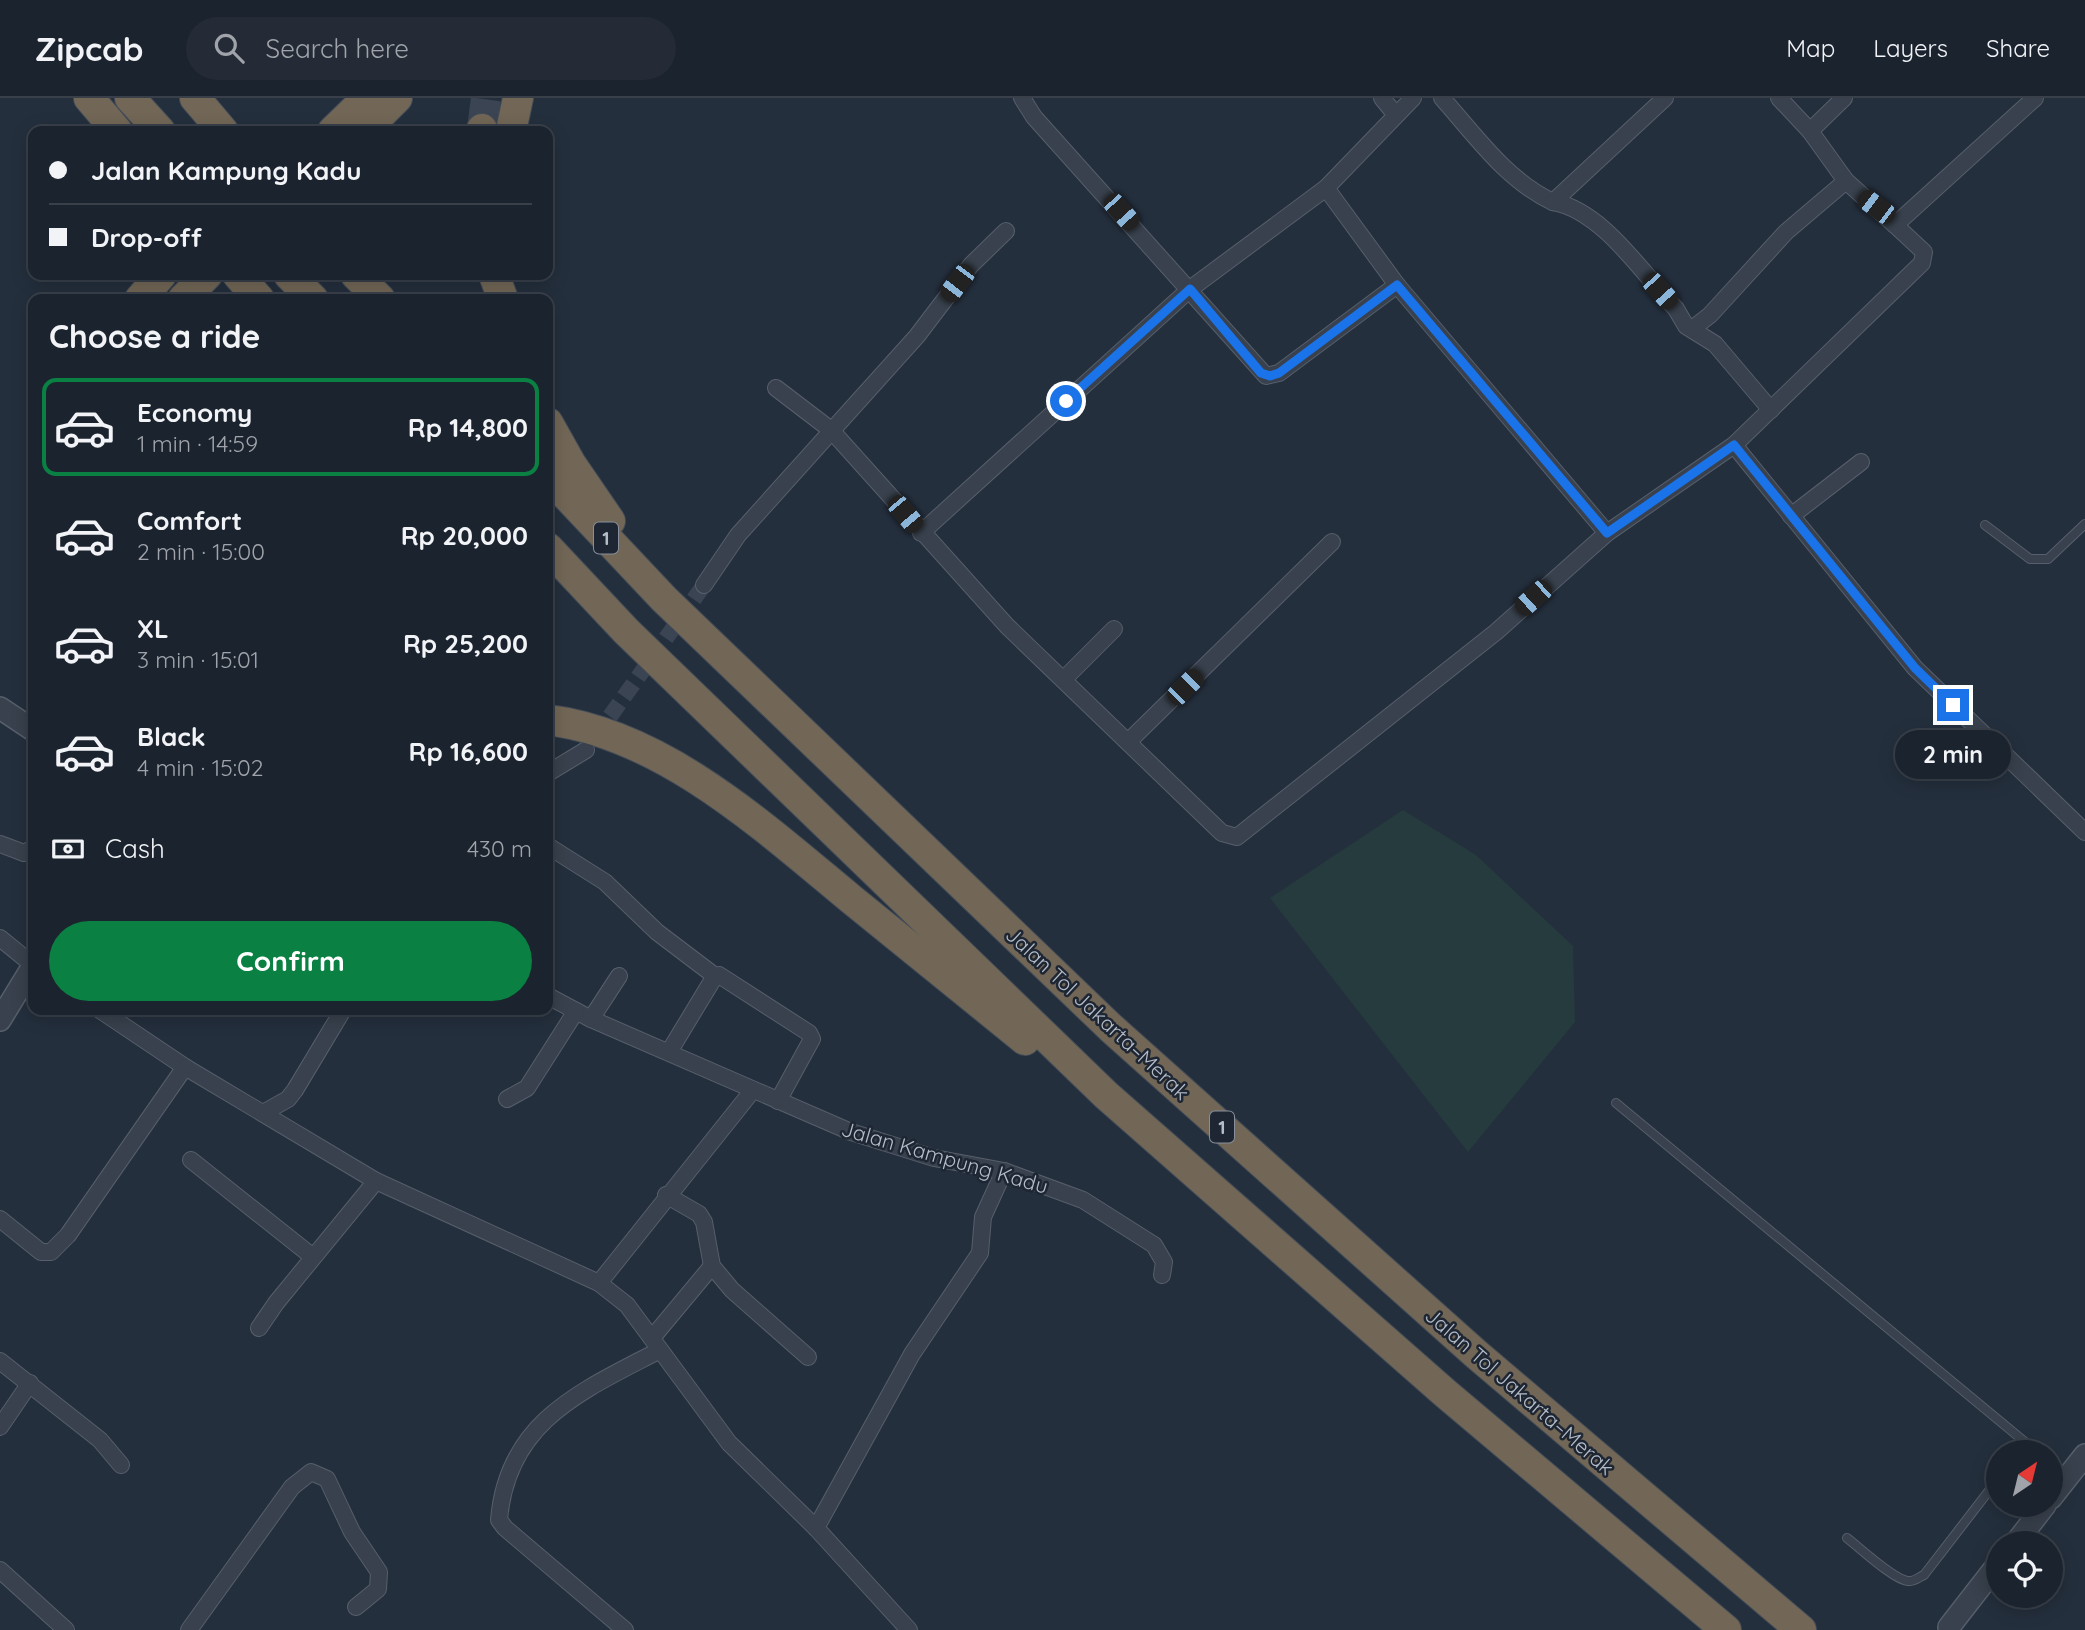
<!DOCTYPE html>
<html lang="en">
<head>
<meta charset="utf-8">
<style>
	body { margin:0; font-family:Quicksand,sans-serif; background:#242b36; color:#f1f3f6; height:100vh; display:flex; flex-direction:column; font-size:26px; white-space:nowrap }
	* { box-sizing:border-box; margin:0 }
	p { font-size:23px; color:#a0a4aa }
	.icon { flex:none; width:38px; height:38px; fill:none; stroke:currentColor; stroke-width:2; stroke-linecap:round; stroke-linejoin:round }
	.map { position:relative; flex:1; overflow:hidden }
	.drawer { position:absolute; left:28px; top:196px; width:525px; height:721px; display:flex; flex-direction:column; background:#1b232e; border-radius:14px; box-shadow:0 4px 18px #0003,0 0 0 2px #39404a }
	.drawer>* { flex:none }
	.guide { position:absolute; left:28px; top:28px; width:525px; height:154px; border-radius:14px; box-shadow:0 4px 18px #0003,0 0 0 2px #39404a; display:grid; align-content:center; height:154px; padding:0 21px; background:#1b232e }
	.needle { width:46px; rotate:35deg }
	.fabs { position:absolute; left:1986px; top:1342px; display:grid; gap:14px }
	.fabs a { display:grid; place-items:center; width:77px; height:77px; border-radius:50%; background:#1b232e; box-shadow:0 4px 18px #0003,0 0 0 2px #39404a; font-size:35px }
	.end { position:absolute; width:32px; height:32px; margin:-16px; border:9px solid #1a73e8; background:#fff; box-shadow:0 0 0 4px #fff }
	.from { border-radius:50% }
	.bubble { position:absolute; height:49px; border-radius:24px; background:#1b232e; box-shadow:0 4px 18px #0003,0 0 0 2px #39404a; font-size:23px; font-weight:800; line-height:49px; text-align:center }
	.car { position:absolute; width:21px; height:42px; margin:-21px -10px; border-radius:9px; box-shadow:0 0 5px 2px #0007; background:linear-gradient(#222 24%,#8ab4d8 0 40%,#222 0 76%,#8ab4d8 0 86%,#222 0) }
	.guide b { display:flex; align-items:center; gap:24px; height:66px; font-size:26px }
	.guide b+b { border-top:2px solid #39404a }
	.guide i { width:18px; height:18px; background:#f1f3f6 }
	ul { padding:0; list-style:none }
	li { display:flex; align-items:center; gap:21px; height:98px; margin:0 14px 10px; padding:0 7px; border:4px solid transparent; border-radius:14px }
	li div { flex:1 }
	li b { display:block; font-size:26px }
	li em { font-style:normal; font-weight:800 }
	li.current { border-color:#0b8043 }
	li>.icon { width:63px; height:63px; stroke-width:1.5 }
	h2 { padding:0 21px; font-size:32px; line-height:84px }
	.pay { display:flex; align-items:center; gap:18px; height:77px; padding:0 21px; font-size:26px }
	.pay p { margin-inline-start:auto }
	.cta { display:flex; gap:14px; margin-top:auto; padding:14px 21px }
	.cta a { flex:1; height:80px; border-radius:42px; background:#0b8043; color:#fff; font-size:28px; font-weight:800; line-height:80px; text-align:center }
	header { display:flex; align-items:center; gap:42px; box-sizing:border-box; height:98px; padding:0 35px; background:#1b232e; border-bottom:2px solid #39404a }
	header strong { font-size:33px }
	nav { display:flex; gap:38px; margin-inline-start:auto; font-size:24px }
	.search { width:490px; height:63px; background:#242b36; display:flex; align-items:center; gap:18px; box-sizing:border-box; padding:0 24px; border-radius:38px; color:#a0a4aa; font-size:26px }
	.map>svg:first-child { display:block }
</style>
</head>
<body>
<header>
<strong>Zipcab</strong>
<div class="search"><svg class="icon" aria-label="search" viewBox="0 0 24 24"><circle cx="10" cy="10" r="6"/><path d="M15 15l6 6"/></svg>Search here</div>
<nav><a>Map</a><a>Layers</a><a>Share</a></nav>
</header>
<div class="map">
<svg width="2085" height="1532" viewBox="0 0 2085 1532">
	<rect width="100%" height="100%" fill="#242f3d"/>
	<!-- green -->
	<path fill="#263b3e" d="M1403,712L1476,757L1573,848L1575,924L1468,1054L1270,800Z"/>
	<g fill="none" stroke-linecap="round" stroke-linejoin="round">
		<!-- minor-tunnel -->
		<path stroke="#3a4452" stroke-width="16" stroke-dasharray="16 8" stroke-linecap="butt" d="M596,638L704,487"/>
		<!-- motorway-tunnel -->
		<path stroke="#3a4452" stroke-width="30" stroke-dasharray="30 15" stroke-linecap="butt" d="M482,31L486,0"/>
		<!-- service casing -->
		<g stroke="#565f6b" stroke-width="10">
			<g id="service">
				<path d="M1985,427L2030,461H2048L2085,426"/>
				<path d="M1616,1005L2037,1354"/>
				<path d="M2019,1354L2026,1346"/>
				<path d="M2051,1365L2068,1378"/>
				<path d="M1847,1440C1860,1450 1894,1482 1908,1483C1914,1484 1919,1479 1924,1477L1998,1381"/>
			</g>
		</g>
		<!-- minor casing -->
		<g stroke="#565f6b" stroke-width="18">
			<g id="minor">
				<path d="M1022,0L1034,19L1266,278L1279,275L1397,187"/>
				<path d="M1382,0L1395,16"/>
				<path d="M1442,0C1475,37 1507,83 1553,104L1665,0"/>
				<path d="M1779,0L1810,33L1844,0"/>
				<path d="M1810,33L1846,83"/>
				<path d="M1326,90L1397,187L1607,435"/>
				<path d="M1553,104C1602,112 1643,176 1676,211L1686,228L1715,246L1771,312"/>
				<path d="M1692,231L1710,217L1786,134L1846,83L1895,127"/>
				<path d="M776,290L831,332L1007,528L1222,735L1237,739L1496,534L1607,435L1734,347L1922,165L1924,154L1895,127L2035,0"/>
				<path d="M1734,347L1915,570L2085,734"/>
				<path d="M1791,418L1861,364"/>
				<path d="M921,435L1190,191L1326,90L1413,0"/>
				<path d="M704,487L738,437L917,238L971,167L1006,133"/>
				<path d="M1064,581L1114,531"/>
				<path d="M1129,643L1332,444"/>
				<path d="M548,675L586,652"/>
				<path d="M0,746L24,755L33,750"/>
				<path d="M548,748L605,784L657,834L715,878L719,877L809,935L812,941L778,1003"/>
				<path d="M0,840L33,867"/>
				<path d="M548,898L591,921L851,1034L934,1060L1004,1073L1083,1102L1154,1147L1164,1164L1162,1177"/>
				<path d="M100,912L185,969L376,1083L599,1185L627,1207L729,1345L816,1430L909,1532"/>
				<path d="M591,921L619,878"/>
				<path d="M669,954L715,878"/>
				<path d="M507,1001L527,990L576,913"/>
				<path d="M263,1015L288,1001L295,992L343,912"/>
				<path d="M191,1062L313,1159"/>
				<path d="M666,1097L699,1116L704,1124L712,1168L732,1192L808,1259"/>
				<path d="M0,1121L41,1154H51L68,1137L185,969"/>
				<path d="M599,1185L753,992"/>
				<path d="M259,1230L276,1205L376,1083"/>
				<path d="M652,1240L712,1168"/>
				<path d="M0,1263L100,1342L121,1367"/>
				<path d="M0,1329L30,1285"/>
				<path d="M816,1430L912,1256L980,1155L983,1119L1004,1073"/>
				<path d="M0,1472L66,1532"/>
				<path d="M189,1532L292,1389L311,1374L327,1381L352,1434L379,1474L378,1491L356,1509"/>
				<path d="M625,1532L505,1430L499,1422C507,1323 582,1293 660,1252"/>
			</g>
		</g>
		<!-- tertiary casing -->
		<g stroke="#565f6b" stroke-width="24">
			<g id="tertiary">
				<path d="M0,610L33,632"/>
				<path d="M0,922L33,868"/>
				<path d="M2051,1400L2085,1357"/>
				<path d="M2015,1446L2045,1407"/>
				<path d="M1949,1529L1998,1466"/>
			</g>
		</g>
		<!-- motorway casing -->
		<g stroke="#434c58" stroke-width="32">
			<g id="motorway">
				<path d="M89,0L117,33"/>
				<path d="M130,0L160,33"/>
				<path d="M195,0L223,33"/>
				<path d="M333,33L367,0"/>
				<path d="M364,33L397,0"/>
				<path d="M482,33V31"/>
				<path d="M511,33L518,0"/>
				<path d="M238,177L259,201"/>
				<path d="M289,177L313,201"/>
				<path d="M356,177L380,201"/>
				<path d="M494,177L503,201"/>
				<path d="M140,201L161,177"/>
				<path d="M183,201L207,177"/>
				<path d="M548,325L571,366L610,423"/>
				<path d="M548,378L664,501L1111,930L1476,1256L1801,1532"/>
				<path d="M548,450L626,533L1106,997L1445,1295L1726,1532"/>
				<path d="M548,622C663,636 765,730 851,801C909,848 967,895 1025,942"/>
			</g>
		</g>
		<!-- service -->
		<use href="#service" stroke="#38414d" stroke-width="8"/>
		<!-- minor -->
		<use href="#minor" stroke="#38414d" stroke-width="16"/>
		<!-- tertiary -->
		<use href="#tertiary" stroke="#38414d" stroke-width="21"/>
		<!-- motorway -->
		<use href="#motorway" stroke="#726756" stroke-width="30"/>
	</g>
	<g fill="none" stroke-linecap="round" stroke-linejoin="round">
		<!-- route -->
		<path stroke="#1a73e8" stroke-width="9" d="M1066,303L1190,191L1261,275L1270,278L1279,275L1397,187L1607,435L1734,347L1915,570L1953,607"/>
	</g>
	<g text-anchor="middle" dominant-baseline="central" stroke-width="5" stroke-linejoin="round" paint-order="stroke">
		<!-- shield labels -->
		<g fill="#1d2632" stroke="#878f9b" stroke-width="2">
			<rect x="594" y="424.5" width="24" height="31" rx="5"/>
			<rect x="1210" y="1013.5" width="24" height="31" rx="5"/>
		</g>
		<g font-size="19" font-weight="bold" fill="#b4bcc8">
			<text x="606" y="440">1</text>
			<text x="1222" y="1029">1</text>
		</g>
		<!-- street labels -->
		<g font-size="21" fill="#b4bcc8" stroke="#1d2632">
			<text transform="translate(1098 915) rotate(43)">Jalan Tol Jakarta–Merak</text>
			<text transform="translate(945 1059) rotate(16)">Jalan Kampung Kadu</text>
			<text transform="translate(1520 1293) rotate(41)">Jalan Tol Jakarta–Merak</text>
		</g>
	</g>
</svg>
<div class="fabs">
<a><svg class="needle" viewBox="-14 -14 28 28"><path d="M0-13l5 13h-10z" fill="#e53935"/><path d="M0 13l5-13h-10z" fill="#a0a4aa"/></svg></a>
<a><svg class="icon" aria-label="locate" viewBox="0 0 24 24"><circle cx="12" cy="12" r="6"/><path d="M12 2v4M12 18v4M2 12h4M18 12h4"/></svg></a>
</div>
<i class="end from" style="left:1066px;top:303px"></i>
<i class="end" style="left:1953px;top:607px"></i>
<div class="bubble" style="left:1895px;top:632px;width:116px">2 min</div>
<i class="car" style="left:1876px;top:109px;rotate:307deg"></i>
<i class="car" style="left:1121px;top:114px;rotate:138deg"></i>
<i class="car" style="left:957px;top:185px;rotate:217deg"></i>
<i class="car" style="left:1660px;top:193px;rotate:138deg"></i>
<i class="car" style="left:905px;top:416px;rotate:140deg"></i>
<i class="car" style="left:1533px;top:500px;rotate:228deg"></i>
<i class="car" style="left:1185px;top:589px;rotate:45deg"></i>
<div class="guide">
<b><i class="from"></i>Jalan Kampung Kadu</b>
<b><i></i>Drop-off</b>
</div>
<section class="drawer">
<h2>Choose a ride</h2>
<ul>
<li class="current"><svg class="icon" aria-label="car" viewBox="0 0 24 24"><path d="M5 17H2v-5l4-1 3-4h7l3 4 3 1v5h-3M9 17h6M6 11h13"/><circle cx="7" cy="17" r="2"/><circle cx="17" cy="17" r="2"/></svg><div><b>Economy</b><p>1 min · 14:59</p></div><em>Rp 14,800</em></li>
<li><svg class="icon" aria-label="car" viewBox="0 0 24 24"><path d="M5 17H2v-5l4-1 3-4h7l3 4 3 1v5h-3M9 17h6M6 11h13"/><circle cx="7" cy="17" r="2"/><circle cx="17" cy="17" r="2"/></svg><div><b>Comfort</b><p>2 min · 15:00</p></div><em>Rp 20,000</em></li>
<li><svg class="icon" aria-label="car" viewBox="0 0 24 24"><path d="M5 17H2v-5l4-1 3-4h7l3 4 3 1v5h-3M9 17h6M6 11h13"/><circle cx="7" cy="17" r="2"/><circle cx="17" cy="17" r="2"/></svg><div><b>XL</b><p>3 min · 15:01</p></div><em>Rp 25,200</em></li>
<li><svg class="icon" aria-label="car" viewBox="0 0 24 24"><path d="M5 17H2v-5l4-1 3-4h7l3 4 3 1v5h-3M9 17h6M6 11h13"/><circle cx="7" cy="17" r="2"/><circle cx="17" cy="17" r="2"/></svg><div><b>Black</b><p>4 min · 15:02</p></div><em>Rp 16,600</em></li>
</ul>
<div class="pay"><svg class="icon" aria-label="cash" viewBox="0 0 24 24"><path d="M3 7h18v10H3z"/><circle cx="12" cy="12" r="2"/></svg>Cash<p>430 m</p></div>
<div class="cta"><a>Confirm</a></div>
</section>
</div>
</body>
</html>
